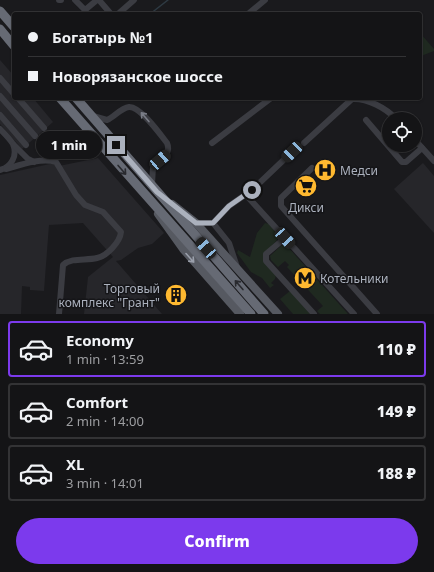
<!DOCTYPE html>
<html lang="en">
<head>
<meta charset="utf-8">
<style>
	body { margin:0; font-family:"Noto Sans",sans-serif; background:#1d1d1f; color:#f1f3f6; height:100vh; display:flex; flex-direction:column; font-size:15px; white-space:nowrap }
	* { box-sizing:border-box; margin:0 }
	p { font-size:13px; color:#9d9ea1 }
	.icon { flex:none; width:22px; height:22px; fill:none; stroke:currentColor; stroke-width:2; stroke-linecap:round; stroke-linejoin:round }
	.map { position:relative; height:314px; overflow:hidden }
	.panel { display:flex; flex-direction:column; background:#141416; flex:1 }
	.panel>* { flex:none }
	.hud { position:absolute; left:12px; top:12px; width:410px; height:88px; border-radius:4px; box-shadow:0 1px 3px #0004,0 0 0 1px #333335; display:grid; align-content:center; height:88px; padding:0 16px; background:#141416 }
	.fabs { position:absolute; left:382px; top:112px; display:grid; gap:8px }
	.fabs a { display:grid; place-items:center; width:40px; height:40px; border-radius:50%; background:#141416; box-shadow:0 1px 3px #0004,0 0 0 1px #333335; font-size:20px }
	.end { position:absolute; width:18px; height:18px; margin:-9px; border:5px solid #abb1bd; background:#111; box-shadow:0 0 0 2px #111 }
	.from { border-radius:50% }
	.bubble { position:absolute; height:28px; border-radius:14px; background:#141416; box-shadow:0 1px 3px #0004,0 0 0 1px #333335; font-size:13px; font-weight:800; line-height:28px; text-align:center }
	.car { position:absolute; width:12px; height:24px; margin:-12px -6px; border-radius:5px; box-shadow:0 0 3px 1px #0007; background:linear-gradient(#222 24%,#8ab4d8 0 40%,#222 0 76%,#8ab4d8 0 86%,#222 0) }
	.hud b { display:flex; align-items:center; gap:14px; height:38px; font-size:15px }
	.hud b+b { border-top:1px solid #333335 }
	.hud i { width:10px; height:10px; background:#f1f3f6 }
	ul { padding:7px 0 0; list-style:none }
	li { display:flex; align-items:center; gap:12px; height:56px; margin:0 8px 6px; padding:0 8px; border:2px solid #333335; border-radius:4px }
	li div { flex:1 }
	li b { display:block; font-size:15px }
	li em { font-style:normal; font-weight:800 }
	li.selected { border-color:#7c3aed }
	li>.icon { width:36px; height:36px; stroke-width:1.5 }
	.action { display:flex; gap:8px; margin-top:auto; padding:8px 16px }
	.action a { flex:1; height:46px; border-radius:24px; background:#7c3aed; color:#fff; font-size:16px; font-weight:800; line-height:46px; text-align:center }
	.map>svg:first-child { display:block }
</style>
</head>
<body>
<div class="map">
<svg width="434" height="314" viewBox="0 0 434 314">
	<rect width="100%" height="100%" fill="#1a1a1d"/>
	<!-- built -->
	<g fill="#26262a">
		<path d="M0,60L14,76V98H33L53,122L22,149L0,124Z"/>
		<path d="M98,158L164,233L152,244L138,248L121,260L116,261L162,314H84L88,277L113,257L83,223L49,225L44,291L30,290V287L22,286L21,314H0V175L54,163L59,166Z"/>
		<path d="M423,163L434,176V233L394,189Z"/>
	</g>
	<!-- green -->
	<g fill="#1f2920">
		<path d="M420,33L434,49V51L421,56Z"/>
		<path d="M265,223L269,224L280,237L266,252L276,275L275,279L271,283L274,285L270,288L262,278L251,272L237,253L238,250L250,257L257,233Z"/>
		<path d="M282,245L287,246L348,314H320L317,311L323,306L287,267L289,265L285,261L278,267L271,260L270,256Z"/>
		<path d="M290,291L310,314H293L280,299Z"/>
	</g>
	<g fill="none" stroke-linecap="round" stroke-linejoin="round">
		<!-- stream -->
		<path stroke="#2e3a43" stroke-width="1.5" d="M150,14L168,0"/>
		<!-- minor -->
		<g stroke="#3b3c42" stroke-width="6">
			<path d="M59,0H61"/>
			<path d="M75,0L85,10L97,0"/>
			<path d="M99,0L111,14"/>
			<path d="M118,14L134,0"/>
			<path d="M248,14L265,0"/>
			<path d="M0,78L14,94"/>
			<path d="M0,96L35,136"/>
			<path d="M18,98L44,128"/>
			<path d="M0,115L26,145"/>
			<path d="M93,116L107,120C114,117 121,108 129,107C140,106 160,134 167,143C172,154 160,160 153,167L152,184"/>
			<path d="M366,120L402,162H406L422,148"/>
			<path d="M0,129C4,133 10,139 13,144C18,156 11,167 0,170"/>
			<path d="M415,140L434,161"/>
			<path d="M212,143L271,98"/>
			<path d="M304,143L352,99C367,98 386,108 396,119"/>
			<path d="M14,145L28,159L34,162"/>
			<path d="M312,168L281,198V206L377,314"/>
			<path d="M6,169C20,165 42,157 56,162L76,195L85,205L103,212L121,232C120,242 107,256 97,258C86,261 72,257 63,265L59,314"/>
			<path d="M246,195L354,314"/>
			<path d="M196,223H213L229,206L252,190L292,152"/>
			<path d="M213,223L229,243L237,267"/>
			<path d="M285,238L266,254V261L314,314"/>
		</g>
		<!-- major -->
		<g stroke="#565961" stroke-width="8">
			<path d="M172,204L196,223L278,314"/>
			<path d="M158,214L183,249L240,314"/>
		</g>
		<!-- highway -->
		<g stroke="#666a74" stroke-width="9">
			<path d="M0,11L14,27"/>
			<path d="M0,29L14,46"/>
			<path d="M60,98L251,314"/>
			<path d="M76,98L264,314"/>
		</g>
	</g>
	<!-- one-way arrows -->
	<defs><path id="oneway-shaft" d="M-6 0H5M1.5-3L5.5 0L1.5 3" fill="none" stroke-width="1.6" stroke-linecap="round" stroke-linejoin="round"/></defs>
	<use stroke="#797c86" href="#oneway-shaft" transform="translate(145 117) rotate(-131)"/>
	<g stroke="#292a2f">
		<use href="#oneway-shaft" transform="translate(122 170) rotate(49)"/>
		<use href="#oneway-shaft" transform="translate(239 285) rotate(-131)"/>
	</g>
	<use stroke="#9a9fab" href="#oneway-shaft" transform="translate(190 258) rotate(48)"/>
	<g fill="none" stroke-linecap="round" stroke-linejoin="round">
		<!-- route -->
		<path stroke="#abb1bd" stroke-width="5" d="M116,145L157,192L196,223H213L229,206L252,190"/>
	</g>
	<!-- icons -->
	<defs>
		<g id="hospital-disc" transform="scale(1.15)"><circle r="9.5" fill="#ffb930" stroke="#151518"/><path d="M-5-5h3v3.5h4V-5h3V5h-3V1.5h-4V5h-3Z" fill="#111"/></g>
		<g id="supermarket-disc" transform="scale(1.15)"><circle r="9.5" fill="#ffb930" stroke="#151518"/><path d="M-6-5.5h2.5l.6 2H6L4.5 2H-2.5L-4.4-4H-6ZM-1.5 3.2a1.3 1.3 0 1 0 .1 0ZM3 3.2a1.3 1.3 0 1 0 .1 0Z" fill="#111"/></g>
		<g id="metro-disc" transform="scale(1.15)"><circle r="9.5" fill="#ffb930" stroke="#151518"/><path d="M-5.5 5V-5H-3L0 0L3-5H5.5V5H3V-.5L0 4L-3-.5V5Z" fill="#111"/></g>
		<g id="building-disc" transform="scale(1.15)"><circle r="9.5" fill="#ffb930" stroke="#151518"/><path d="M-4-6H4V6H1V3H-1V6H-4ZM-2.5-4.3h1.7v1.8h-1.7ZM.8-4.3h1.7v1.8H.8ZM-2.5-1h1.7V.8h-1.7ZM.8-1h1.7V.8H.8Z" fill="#111"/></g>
	</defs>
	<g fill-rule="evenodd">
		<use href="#hospital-disc" x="325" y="170"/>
		<use href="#supermarket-disc" x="306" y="186"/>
		<use href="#metro-disc" x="305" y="278"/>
		<use href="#building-disc" x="176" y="295"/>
	</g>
	<g text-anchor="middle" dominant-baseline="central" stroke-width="3" stroke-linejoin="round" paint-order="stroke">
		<!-- poi labels -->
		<g font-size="12" fill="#abb1bd" stroke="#151518" text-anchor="start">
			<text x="340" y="170">Медси</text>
			<text x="306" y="207" text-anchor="middle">Дикси</text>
			<text x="320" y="278">Котельники</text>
			<text x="160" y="288" text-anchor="end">Торговый<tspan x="160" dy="14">комплекс "Грант"</tspan></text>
		</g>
	</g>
</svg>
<div class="fabs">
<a><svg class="icon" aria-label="locate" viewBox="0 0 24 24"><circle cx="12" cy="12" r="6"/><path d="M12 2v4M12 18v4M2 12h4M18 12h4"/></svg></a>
</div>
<i class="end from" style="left:252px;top:190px"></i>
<i class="end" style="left:116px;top:145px"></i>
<div class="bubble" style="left:36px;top:131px;width:66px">1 min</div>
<i class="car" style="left:292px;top:152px;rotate:226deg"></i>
<i class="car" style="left:160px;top:160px;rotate:49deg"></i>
<i class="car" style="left:285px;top:238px;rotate:138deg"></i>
<i class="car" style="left:206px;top:248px;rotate:319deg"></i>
<div class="hud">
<b><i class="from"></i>Богатырь №1</b>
<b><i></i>Новорязанское шоссе</b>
</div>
</div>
<section class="panel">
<ul>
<li class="selected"><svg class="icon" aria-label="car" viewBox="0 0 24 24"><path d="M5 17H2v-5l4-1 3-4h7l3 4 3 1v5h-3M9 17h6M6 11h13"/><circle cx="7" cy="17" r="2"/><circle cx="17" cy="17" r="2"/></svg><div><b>Economy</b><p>1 min · 13:59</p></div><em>110 ₽</em></li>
<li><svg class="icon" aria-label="car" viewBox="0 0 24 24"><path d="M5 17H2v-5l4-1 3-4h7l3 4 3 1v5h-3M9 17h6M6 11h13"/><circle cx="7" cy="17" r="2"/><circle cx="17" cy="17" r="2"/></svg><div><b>Comfort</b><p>2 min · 14:00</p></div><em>149 ₽</em></li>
<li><svg class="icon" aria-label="car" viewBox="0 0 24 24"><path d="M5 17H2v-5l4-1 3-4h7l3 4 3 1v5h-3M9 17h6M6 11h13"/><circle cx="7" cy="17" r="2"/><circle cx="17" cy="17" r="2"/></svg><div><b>XL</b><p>3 min · 14:01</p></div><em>188 ₽</em></li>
</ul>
<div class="action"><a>Confirm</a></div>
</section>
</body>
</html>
